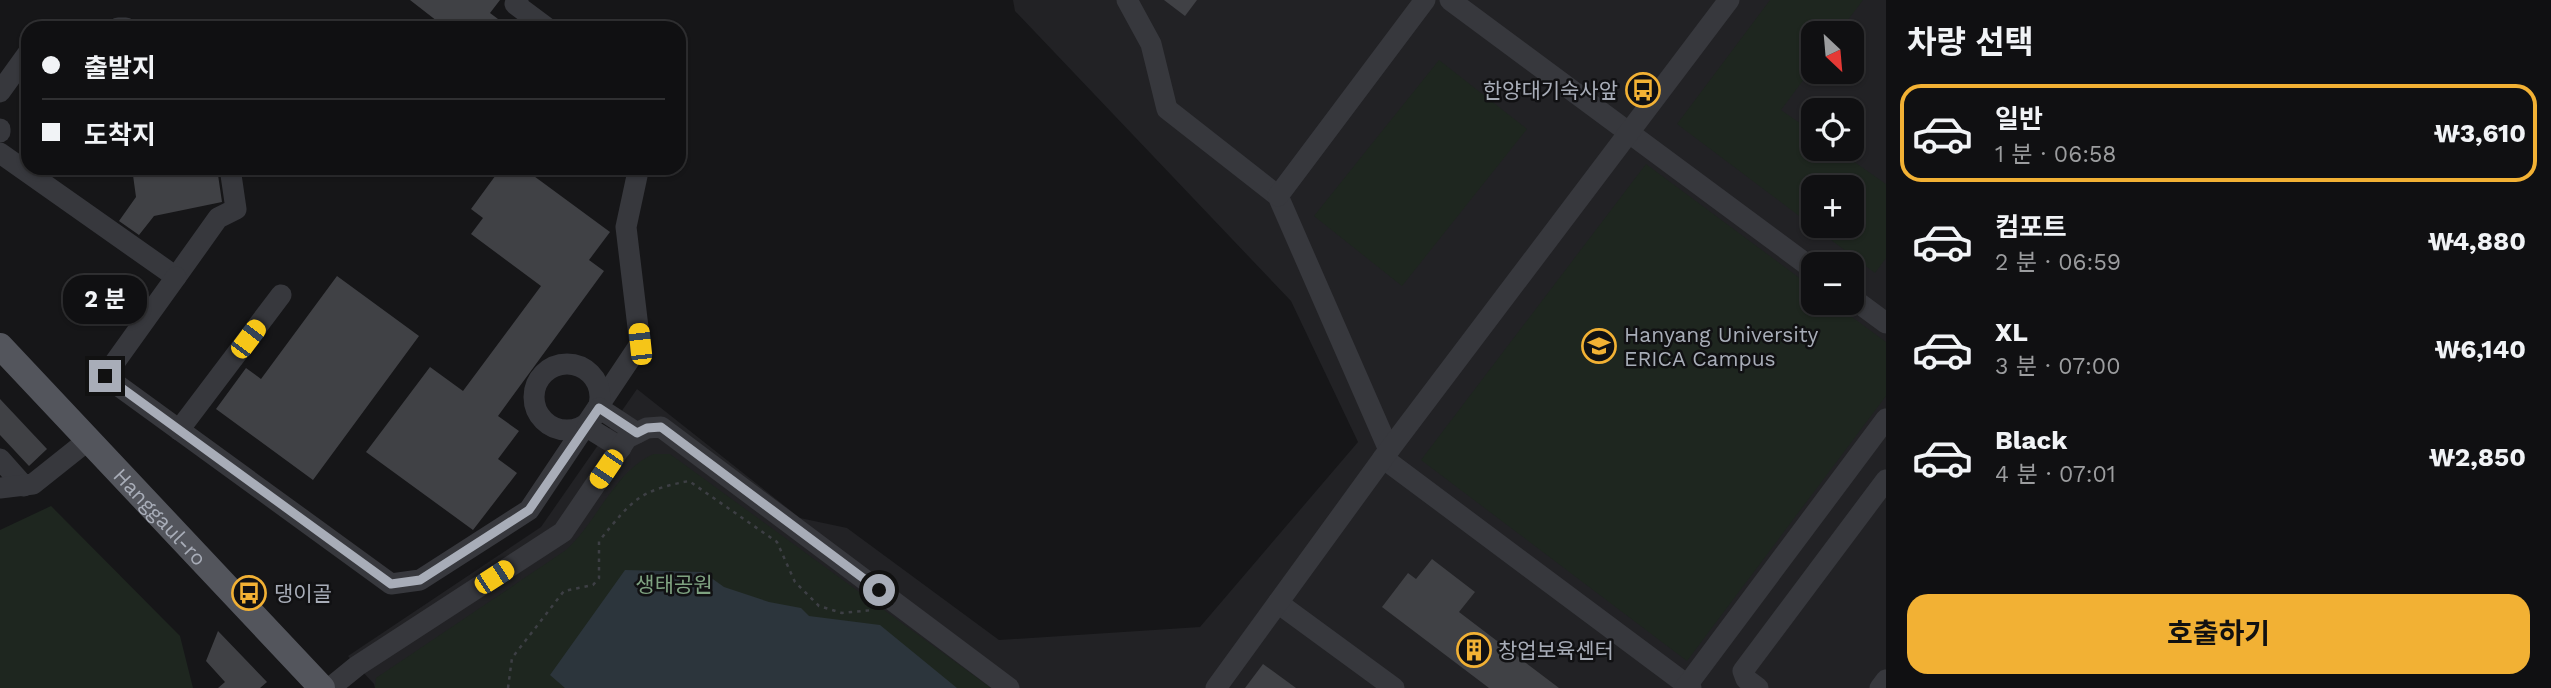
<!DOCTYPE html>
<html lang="ko">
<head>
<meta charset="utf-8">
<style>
	body { margin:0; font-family:"Work Sans","Noto Sans KR",sans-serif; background:#19191b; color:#f1f3f6; height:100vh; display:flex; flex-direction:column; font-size:26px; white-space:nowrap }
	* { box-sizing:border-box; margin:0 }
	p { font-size:23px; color:#9c9d9f }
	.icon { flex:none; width:38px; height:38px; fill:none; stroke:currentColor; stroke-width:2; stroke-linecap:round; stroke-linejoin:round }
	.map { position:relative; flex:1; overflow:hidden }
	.drawer { display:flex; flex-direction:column; background:#101012; width:665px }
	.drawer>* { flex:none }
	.guide { position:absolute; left:21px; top:21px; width:665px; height:154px; border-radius:21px; box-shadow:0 2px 5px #0004,0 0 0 2px #303032; display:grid; align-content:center; height:154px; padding:0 21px; background:#101012 }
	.needle { width:46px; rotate:154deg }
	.buttons { position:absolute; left:1801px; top:21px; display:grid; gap:14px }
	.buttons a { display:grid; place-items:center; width:63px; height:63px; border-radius:14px; background:#101012; box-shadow:0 2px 5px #0004,0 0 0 2px #303032; font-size:35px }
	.end { position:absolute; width:32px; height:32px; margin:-16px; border:9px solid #a8adb8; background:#111; box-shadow:0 0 0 4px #111 }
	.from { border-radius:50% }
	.bubble { position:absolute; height:49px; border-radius:21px; background:#101012; box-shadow:0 2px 5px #0004,0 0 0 2px #303032; font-size:23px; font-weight:700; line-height:49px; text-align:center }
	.car { position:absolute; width:21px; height:42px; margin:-21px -10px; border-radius:9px; box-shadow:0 0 5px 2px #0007; background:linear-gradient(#f5c518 24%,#345 0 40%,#f5c518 0 76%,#345 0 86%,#f5c518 0) }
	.guide b { display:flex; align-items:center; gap:24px; height:66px; font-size:26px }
	.guide b+b { border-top:2px solid #303032 }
	.guide i { width:18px; height:18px; background:#f1f3f6 }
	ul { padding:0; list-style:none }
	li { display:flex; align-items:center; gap:21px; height:98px; margin:0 14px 10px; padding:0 7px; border:4px solid transparent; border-radius:21px }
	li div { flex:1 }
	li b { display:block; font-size:26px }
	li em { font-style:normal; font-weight:700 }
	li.active { border-color:#f2b134 }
	li>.icon { width:63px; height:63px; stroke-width:1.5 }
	h2 { padding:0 21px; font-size:32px; line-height:84px }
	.cta { display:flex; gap:14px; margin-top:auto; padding:14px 21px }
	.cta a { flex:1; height:80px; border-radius:21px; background:#f2b134; color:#111; font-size:28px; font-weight:700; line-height:80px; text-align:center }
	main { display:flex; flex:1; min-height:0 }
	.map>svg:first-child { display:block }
</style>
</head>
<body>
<main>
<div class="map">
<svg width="1886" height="688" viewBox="0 0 1886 688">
	<rect width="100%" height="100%" fill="#161618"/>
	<!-- built -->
	<path fill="#222225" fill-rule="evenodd" d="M1013,0H1886V688H375L374,684L348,656L541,527L637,389L800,518L847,528L999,640L1200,627L1358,442L1291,301L1015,11ZM1813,33H1852V72H1813ZM1813,110H1852V149H1813ZM1813,187H1852V226H1813ZM1813,264H1852V303H1813Z"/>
	<!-- green -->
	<g fill="#1e261f" fill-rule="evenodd">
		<path d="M1770,0H1863L1838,33H1813V67L1781,110L1813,132V149H1836L1886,184V258L1875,273L1677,124ZM1813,187H1852V226H1813Z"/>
		<path d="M1439,60L1527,129L1402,286L1314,216Z"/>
		<path d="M1646,164L1813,288V303H1833L1886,342V396L1687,661L1421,460Z"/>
		<path d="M654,454H670L991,688H375L376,678L566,550C597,522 615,470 654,454Z"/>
		<path d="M51,506L180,636L193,688H0V530Z"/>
	</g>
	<!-- water -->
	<path fill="#2c353c" d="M625,570L703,572L724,587L769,602L801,608L809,616L880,625L957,688H565L550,675Z"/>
	<!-- building -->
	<g fill="#404145">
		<path d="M410,0H500L490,13L510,28H446Z"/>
		<path d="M1164,0H1197L1185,16Z"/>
		<path d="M132,168H217L222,202L154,216L139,235L119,221L136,197Z"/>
		<path d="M501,168H523L610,232L589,260L604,271L498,416L519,431L498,459L517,473L473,530L366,452L430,367L463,391L541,286L471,234L483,218L471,209Z"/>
		<path d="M337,276L419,336L313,480L216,409L246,368L261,379Z"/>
		<path d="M0,399L47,449L29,466L0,435Z"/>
		<path d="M1432,559L1475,592L1459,612L1559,688H1489L1382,607L1408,573L1416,579Z"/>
		<path d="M218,631L267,682L260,688H218L225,682L206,661Z"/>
		<path d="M1263,664L1296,688H1245Z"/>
	</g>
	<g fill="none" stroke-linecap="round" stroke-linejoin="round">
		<!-- path -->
		<path stroke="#3d3f44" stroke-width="2.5" stroke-dasharray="3.5 5" stroke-linecap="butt" d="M508,688L512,658L564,591L593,585L599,578V541C632,501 637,491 689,481L777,542L795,582L819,606L842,613L873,610"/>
		<!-- minor -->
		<g stroke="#37383d" stroke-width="21">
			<path d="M518,0L515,4L547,28"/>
			<path d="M1127,0L1151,44L1167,109L1278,196L1389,450"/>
			<path d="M1450,0L1813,269"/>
			<path d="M118,28H126"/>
			<path d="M0,92L28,53"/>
			<path d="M0,129V132"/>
			<path d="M0,153L176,277L218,218L236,209L230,168"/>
			<path d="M1278,196L1425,0"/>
			<path d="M176,277L105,376L391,584L420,580L529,510L640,344L626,227L637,176L634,168"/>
			<path d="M1852,298L1886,323"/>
			<circle cx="567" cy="397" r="33"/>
			<path d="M599,408L637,433"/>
			<path d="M587,427L621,448"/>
			<path d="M179,430L281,295"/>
			<path d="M1383,458L1691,688"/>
			<path d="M0,459L24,486"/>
			<path d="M0,488L33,484L87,441"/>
			<path d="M1278,603L1394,688"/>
			<path d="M330,688L357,666L563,532L627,438L647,428L661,427L1009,688"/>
			<path d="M1216,688L1389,450L1729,0"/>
			<path d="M1685,688L1886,419"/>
			<path d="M1758,688L1746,679L1743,671L1886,480"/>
			<path d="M1880,688L1886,680"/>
		</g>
		<!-- major -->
		<path stroke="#53555c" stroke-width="26" id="s1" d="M0,346L322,688"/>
	</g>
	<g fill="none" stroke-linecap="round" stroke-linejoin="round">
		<!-- route -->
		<path stroke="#a8adb8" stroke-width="9" d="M105,376L391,584L420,580L529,510L599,408L637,433L647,428L661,427L879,590"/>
	</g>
	<!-- icons -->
	<defs>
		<g id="bus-ring" transform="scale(1.75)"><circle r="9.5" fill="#111113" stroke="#f2b134" stroke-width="1.5"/><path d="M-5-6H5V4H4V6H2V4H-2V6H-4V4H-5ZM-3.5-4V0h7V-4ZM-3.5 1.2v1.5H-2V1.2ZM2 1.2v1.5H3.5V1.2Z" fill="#f2b134"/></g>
		<g id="university-ring" transform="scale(1.75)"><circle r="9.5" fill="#111113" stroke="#f2b134" stroke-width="1.5"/><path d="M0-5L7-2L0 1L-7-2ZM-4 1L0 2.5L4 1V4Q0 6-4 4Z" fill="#f2b134"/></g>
		<g id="building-ring" transform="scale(1.75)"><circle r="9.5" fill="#111113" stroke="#f2b134" stroke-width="1.5"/><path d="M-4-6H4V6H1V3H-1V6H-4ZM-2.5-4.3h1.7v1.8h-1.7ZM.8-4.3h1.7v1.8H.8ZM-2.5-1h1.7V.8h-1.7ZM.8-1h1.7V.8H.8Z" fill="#f2b134"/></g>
	</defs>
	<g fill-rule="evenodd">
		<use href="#bus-ring" x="1643" y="90"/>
		<use href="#university-ring" x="1599" y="346"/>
		<use href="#bus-ring" x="249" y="593"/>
		<use href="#building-ring" x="1474" y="650"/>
	</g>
	<g text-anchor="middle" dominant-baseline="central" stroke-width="5" stroke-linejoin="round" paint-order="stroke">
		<!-- poi labels -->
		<g font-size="21" fill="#a8adb8" stroke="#111113" text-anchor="start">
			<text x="1618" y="90" text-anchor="end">한양대기숙사앞</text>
			<text x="1624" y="334">Hanyang University<tspan x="1624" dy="24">ERICA Campus</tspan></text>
			<text x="274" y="593">댕이골</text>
			<text x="1498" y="650">창업보육센터</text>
		</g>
		<!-- street labels -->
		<g font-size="21" fill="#a8adb8" stroke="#111113">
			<text stroke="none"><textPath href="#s1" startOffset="234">Hanggaul-ro</textPath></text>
		</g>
		<!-- park labels -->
		<g font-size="21" fill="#7fa381" stroke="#111113">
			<text x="674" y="584">생태공원</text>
		</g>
	</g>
</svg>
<div class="buttons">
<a><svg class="needle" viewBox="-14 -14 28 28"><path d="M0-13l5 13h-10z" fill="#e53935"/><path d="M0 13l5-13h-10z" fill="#9c9d9f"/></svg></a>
<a><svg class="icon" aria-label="locate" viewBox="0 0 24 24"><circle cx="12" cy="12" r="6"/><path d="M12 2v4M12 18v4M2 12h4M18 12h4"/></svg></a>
<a>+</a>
<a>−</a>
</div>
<i class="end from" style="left:879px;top:590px"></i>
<i class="end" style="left:105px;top:376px"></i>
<div class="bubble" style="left:63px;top:275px;width:84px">2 분</div>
<i class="car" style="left:248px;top:339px;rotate:37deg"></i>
<i class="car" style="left:640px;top:344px;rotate:354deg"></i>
<i class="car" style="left:606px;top:469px;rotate:214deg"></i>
<i class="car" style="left:494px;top:577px;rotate:57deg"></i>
<div class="guide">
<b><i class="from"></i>출발지</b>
<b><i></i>도착지</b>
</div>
</div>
<section class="drawer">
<h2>차량 선택</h2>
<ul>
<li class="active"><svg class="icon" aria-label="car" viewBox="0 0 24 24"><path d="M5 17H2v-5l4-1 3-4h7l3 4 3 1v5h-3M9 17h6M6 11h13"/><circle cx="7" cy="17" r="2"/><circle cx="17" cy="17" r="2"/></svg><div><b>일반</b><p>1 분 · 06:58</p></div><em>₩3,610</em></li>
<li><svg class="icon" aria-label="car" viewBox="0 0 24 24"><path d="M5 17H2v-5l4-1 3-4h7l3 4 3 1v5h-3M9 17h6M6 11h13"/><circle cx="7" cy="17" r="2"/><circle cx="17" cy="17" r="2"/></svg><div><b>컴포트</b><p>2 분 · 06:59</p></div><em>₩4,880</em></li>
<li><svg class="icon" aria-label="car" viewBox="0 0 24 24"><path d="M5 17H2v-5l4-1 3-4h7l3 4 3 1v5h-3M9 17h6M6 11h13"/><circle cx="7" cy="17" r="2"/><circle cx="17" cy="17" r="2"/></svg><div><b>XL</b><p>3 분 · 07:00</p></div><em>₩6,140</em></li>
<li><svg class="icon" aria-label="car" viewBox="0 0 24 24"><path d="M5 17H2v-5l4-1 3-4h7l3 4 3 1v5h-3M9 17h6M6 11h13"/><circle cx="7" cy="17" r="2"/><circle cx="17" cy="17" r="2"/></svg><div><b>Black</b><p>4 분 · 07:01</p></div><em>₩2,850</em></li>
</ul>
<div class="cta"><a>호출하기</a></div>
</section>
</main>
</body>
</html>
